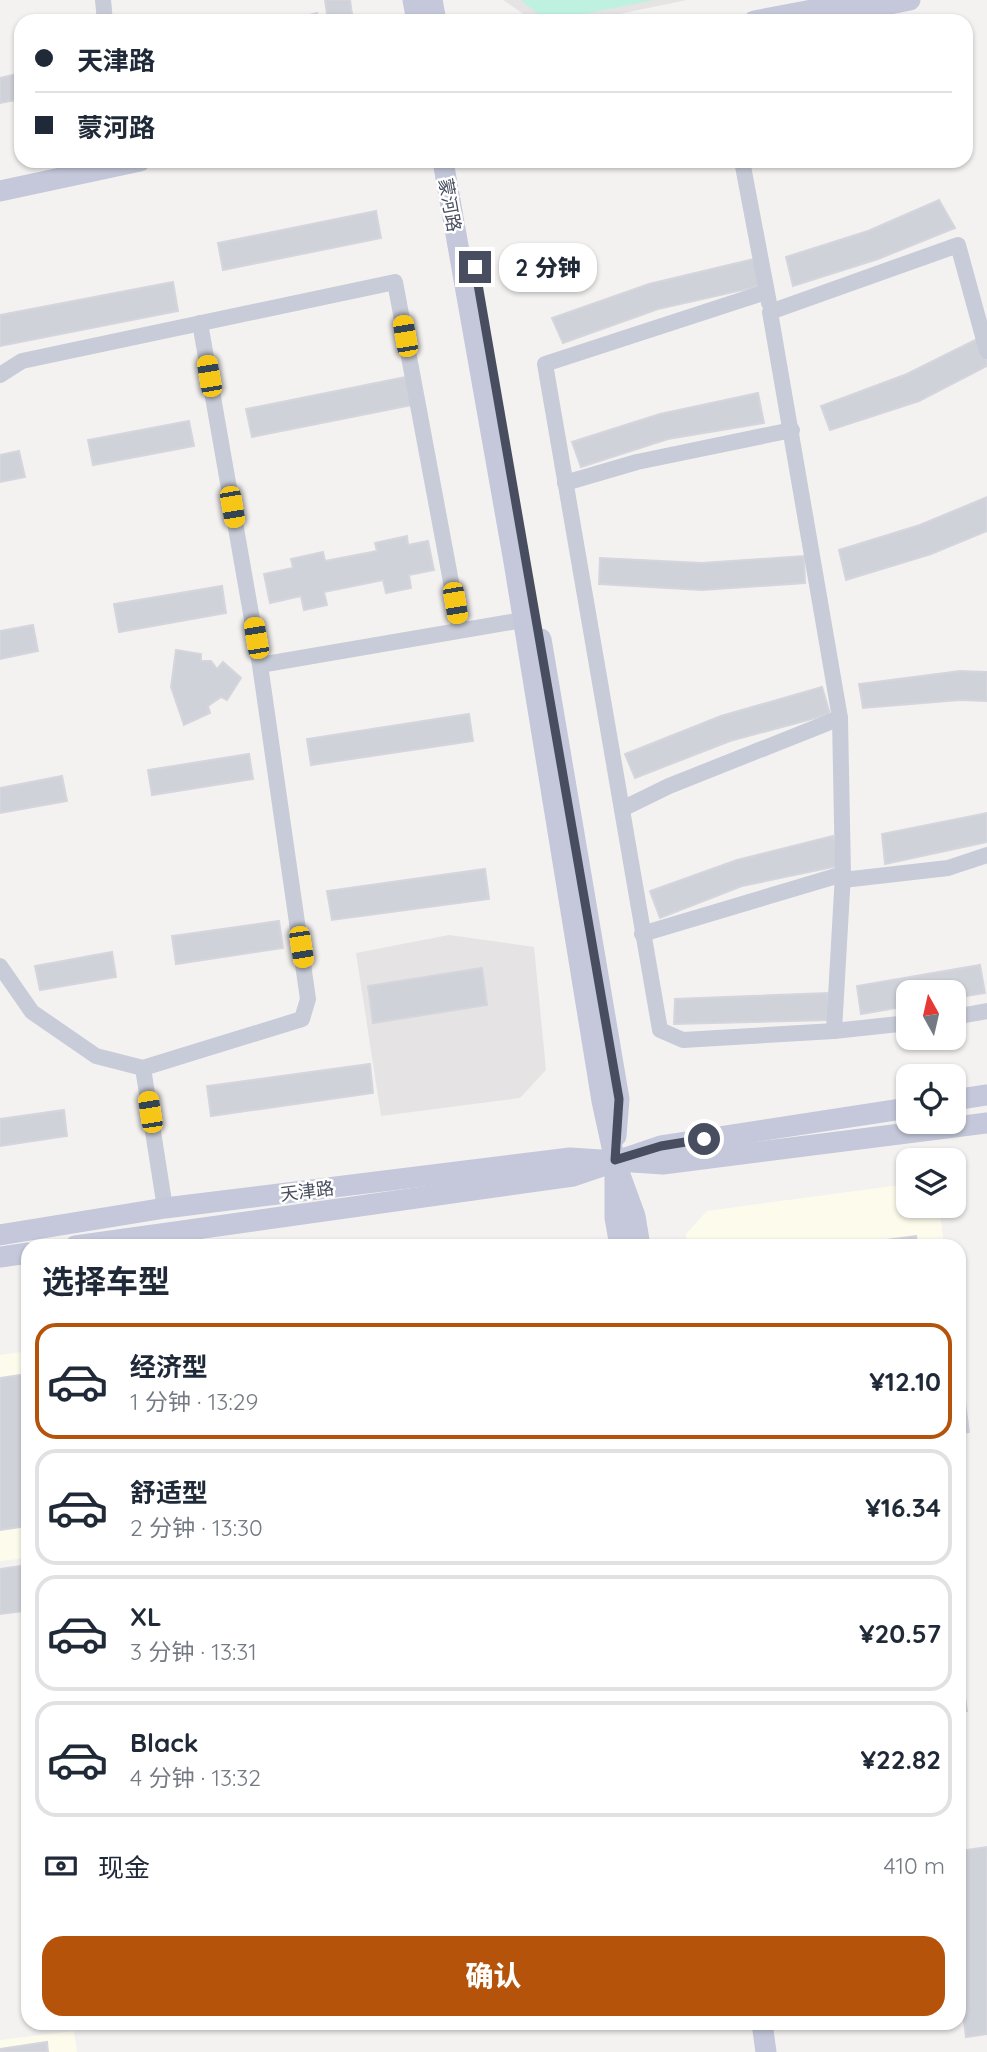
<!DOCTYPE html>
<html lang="zh">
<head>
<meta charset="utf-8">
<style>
	body { margin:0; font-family:Quicksand,"Noto Sans SC",sans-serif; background:#f6f6f7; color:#1f2937; height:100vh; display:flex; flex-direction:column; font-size:26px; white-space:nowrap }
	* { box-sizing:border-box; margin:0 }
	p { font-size:23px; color:#747a83 }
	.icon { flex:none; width:38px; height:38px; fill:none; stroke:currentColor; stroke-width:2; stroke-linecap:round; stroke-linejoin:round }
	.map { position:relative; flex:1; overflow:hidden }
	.details { position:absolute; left:21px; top:1239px; width:945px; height:791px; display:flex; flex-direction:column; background:#fff; border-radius:21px; box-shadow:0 2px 5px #0004 }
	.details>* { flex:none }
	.hud { position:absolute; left:14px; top:14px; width:959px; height:154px; border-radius:21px; box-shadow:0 2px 5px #0004; display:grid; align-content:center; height:154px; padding:0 21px; background:#fff }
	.needle { width:46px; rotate:352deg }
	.tools { position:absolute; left:896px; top:980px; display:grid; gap:14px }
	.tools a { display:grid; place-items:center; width:70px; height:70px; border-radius:14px; background:#fff; box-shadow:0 2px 5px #0004; font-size:35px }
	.end { position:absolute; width:32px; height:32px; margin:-16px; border:9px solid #484e5f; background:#fff; box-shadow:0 0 0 4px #fff }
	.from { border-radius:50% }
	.bubble { position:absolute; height:49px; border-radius:21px; background:#fff; box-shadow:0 2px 5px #0004; font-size:23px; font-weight:800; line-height:49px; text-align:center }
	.car { position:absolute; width:21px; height:42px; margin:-21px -10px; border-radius:9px; box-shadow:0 0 5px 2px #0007; background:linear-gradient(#f5c518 24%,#345 0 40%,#f5c518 0 76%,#345 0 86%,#f5c518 0) }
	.hud b { display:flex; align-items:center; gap:24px; height:66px; font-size:26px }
	.hud b+b { border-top:2px solid #e0e1e3 }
	.hud i { width:18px; height:18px; background:#1f2937 }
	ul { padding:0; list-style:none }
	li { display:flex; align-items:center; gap:21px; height:116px; margin:0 14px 10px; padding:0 7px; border:4px solid #e0e1e3; border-radius:21px }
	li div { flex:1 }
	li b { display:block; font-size:26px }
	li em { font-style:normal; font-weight:800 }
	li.current { border-color:#b45309 }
	li>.icon { width:63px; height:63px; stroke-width:1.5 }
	h2 { padding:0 21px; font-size:32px; line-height:84px }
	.pay { display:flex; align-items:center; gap:18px; height:77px; padding:0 21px; font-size:26px }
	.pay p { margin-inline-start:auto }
	.button { display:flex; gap:14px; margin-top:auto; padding:14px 21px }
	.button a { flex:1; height:80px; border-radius:21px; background:#b45309; color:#fff; font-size:28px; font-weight:800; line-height:80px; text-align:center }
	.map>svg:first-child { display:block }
</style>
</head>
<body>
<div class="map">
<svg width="987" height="2052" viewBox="0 0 987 2052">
	<rect width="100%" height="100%" fill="#f4f2f1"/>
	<!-- commercial -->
	<g fill="#fdfcec">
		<path d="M908,1184V1206H939L944,1246H687L686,1234L707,1211Z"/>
		<path d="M28,1351V1558L0,1561V1355Z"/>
		<path d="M74,2031L77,2052H0V2040Z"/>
	</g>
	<!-- education -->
	<g fill="#e5e3e3">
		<path d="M503,0H687L585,21H534Z"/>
		<path d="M449,935L534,947L546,1070L520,1098L381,1116L356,953Z"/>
	</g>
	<!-- green -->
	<path fill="#bff1e0" d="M521,0H655L547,21Z"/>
	<!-- building -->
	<g fill="#d0d2d9" stroke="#d5d5dd" stroke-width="2">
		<path d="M325,0H350L353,21H328Z"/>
		<path d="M317,13L320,21H288Z"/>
		<path d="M21,73V99L0,103V78Z"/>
		<path d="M939,200L955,228L878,259L793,286L786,257L868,231Z"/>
		<path d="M376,211L381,238L223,270L218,243Z"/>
		<path d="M754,259L760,286L658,309L563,343L552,318L649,284Z"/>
		<path d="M173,282L178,311L0,346V315Z"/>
		<path d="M979,338L987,354V366L919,401L830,430L821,406L907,374Z"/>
		<path d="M406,377L412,405L252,437L246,409Z"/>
		<path d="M758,393L764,423L668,439L581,467L572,442L660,414Z"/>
		<path d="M189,421L194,446L93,465L88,440Z"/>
		<path d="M19,451L25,477L0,482V455Z"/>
		<path d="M987,497V531L931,554L846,580L839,550L920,525Z"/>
		<path d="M407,536L408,545L428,541L434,570L409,575L411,588L386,593L383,580L324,592L327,605L304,610L301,596L270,603L264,574L293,568L291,559L323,552L325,561L377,551L375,543Z"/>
		<path d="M804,556L805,583L702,590L599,584L600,558L702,563Z"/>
		<path d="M222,586L226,613L119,632L114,604Z"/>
		<path d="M33,625L38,651L0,659V631Z"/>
		<path d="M176,650L201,654V661H211L217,669L223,662L241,678L227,700L221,697L208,706L210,713L184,725L171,687Z"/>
		<path d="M960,671L987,672V701L960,700L863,708L859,684Z"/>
		<path d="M822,687L830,714L730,741L635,778L625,754L721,716Z"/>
		<path d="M469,714L473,741L311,765L307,739Z"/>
		<path d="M249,754L253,779L152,795L148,770Z"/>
		<path d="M62,776L67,801L0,813V788Z"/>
		<path d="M987,813V842L885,864L882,834Z"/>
		<path d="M833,836L838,866L742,886L660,918L650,891L737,860Z"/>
		<path d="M485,869L489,899L332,920L327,891Z"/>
		<path d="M279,921L283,948L176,964L172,936Z"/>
		<path d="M112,952L116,977L40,990L35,966Z"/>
		<path d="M980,965L985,993L954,998V992H908V1006L861,1014L857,986Z"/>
		<path d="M482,968L487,1005L373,1023L368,986Z"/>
		<path d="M827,993L830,1020L674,1024L675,999Z"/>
		<path d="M370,1064L373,1093L211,1116L207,1086Z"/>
		<path d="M64,1110L67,1136L0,1146V1119Z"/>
		<path d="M916,1236L918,1246H840Z"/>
		<path d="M960,1367L969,1432L959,1434V1367Z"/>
		<path d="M28,1374V1526L0,1530V1378Z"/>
		<path d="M28,1565V1597L23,1598L25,1611L0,1614V1569Z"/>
		<path d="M959,1657L967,1711L959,1712Z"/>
		<path d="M987,1847V2034L966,2037L959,1984V1851Z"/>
		<path d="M47,2042L48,2052H0V2049Z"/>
	</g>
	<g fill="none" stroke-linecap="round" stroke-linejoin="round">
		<!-- street -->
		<g stroke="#c8ccd8" stroke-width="16">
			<path d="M103,0L105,21"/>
			<path d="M742,161L769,303"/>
			<path d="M766,292L545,364L660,1030L683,1040L834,1031"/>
			<path d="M0,375L22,361L395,282L460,630"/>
			<path d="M565,483L637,462L792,430"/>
			<path d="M260,665L523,620"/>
			<path d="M622,809L669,786L840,718"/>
			<path d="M843,880L948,868L987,855"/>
			<path d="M642,934L843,874"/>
			<path d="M0,966L32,1012L96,1056L143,1068L302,1019L308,999L260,665L200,323"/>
			<path d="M954,1017L987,1011"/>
			<path d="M908,1023L834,1031L843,874L840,718L770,312L958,245L987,351"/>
			<path d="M143,1068L165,1208"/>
		</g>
		<!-- secondary -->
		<g stroke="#c4c8da" stroke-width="21">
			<path d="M413,0L417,21"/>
			<path d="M432,0L436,21"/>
			<path d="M851,12L910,0"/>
			<path d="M754,21L865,0"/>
			<path d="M443,161L514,562L602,1101L615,1161L635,1216L640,1246"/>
			<path d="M0,191L140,161"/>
			<path d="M541,639L619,1099L616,1136"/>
			<path d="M954,1100L987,1095"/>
			<path d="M615,1175V1218L620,1246"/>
			<path d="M0,1235L165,1208L570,1158L663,1164L987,1123"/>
			<path d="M75,1246L573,1176L661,1146L908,1108"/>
			<path d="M0,1257L28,1253"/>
			<path d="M762,2023L766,2052"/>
		</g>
	</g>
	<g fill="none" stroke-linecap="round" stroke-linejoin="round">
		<!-- route -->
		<path stroke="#484e5f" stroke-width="9" d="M475,267L619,1099L615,1160L661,1146L704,1139"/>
	</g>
	<g text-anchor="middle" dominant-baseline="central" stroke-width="5" stroke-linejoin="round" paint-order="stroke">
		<!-- street labels -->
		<g font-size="18" fill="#484e5f" stroke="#fff">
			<text transform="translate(450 205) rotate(80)">蒙河路</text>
			<text transform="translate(307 1191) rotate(-7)">天津路</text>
		</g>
	</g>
</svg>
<div class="tools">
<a><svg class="needle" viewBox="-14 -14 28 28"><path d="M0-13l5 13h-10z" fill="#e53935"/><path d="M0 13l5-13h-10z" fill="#747a83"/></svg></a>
<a><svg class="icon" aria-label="locate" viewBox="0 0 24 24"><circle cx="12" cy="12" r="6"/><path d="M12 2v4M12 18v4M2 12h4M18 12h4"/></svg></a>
<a><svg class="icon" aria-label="layers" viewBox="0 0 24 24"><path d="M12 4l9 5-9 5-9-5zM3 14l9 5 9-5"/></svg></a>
</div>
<i class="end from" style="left:704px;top:1139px"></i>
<i class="end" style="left:475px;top:267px"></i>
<div class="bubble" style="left:499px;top:243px;width:98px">2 分钟</div>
<i class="car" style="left:405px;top:336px;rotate:350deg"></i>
<i class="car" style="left:209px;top:376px;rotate:350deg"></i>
<i class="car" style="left:232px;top:507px;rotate:170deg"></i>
<i class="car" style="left:455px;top:603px;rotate:170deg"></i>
<i class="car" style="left:256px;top:638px;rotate:350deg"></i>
<i class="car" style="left:301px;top:947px;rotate:171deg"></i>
<i class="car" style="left:150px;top:1112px;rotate:351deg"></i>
<div class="hud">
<b><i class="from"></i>天津路</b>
<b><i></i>蒙河路</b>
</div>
<section class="details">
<h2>选择车型</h2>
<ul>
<li class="current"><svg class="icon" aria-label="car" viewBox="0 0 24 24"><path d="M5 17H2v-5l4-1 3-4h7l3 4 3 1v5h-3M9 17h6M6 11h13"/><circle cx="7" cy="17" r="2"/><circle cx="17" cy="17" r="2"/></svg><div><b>经济型</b><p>1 分钟 · 13:29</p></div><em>¥12.10</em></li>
<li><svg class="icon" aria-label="car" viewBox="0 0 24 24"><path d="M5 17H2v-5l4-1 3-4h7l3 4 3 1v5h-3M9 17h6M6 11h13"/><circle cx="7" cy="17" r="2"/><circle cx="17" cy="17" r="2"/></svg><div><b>舒适型</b><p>2 分钟 · 13:30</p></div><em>¥16.34</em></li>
<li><svg class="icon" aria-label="car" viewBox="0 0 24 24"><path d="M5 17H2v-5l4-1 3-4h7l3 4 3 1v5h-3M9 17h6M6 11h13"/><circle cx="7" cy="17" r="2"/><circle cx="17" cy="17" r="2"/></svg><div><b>XL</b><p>3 分钟 · 13:31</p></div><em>¥20.57</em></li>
<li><svg class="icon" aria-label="car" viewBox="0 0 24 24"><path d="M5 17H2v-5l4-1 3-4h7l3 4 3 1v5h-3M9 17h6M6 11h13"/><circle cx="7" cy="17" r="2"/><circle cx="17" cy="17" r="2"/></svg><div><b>Black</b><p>4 分钟 · 13:32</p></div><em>¥22.82</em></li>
</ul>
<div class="pay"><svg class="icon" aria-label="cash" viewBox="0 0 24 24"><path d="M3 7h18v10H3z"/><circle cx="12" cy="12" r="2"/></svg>现金<p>410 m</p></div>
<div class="button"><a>确认</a></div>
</section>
</div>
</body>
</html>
